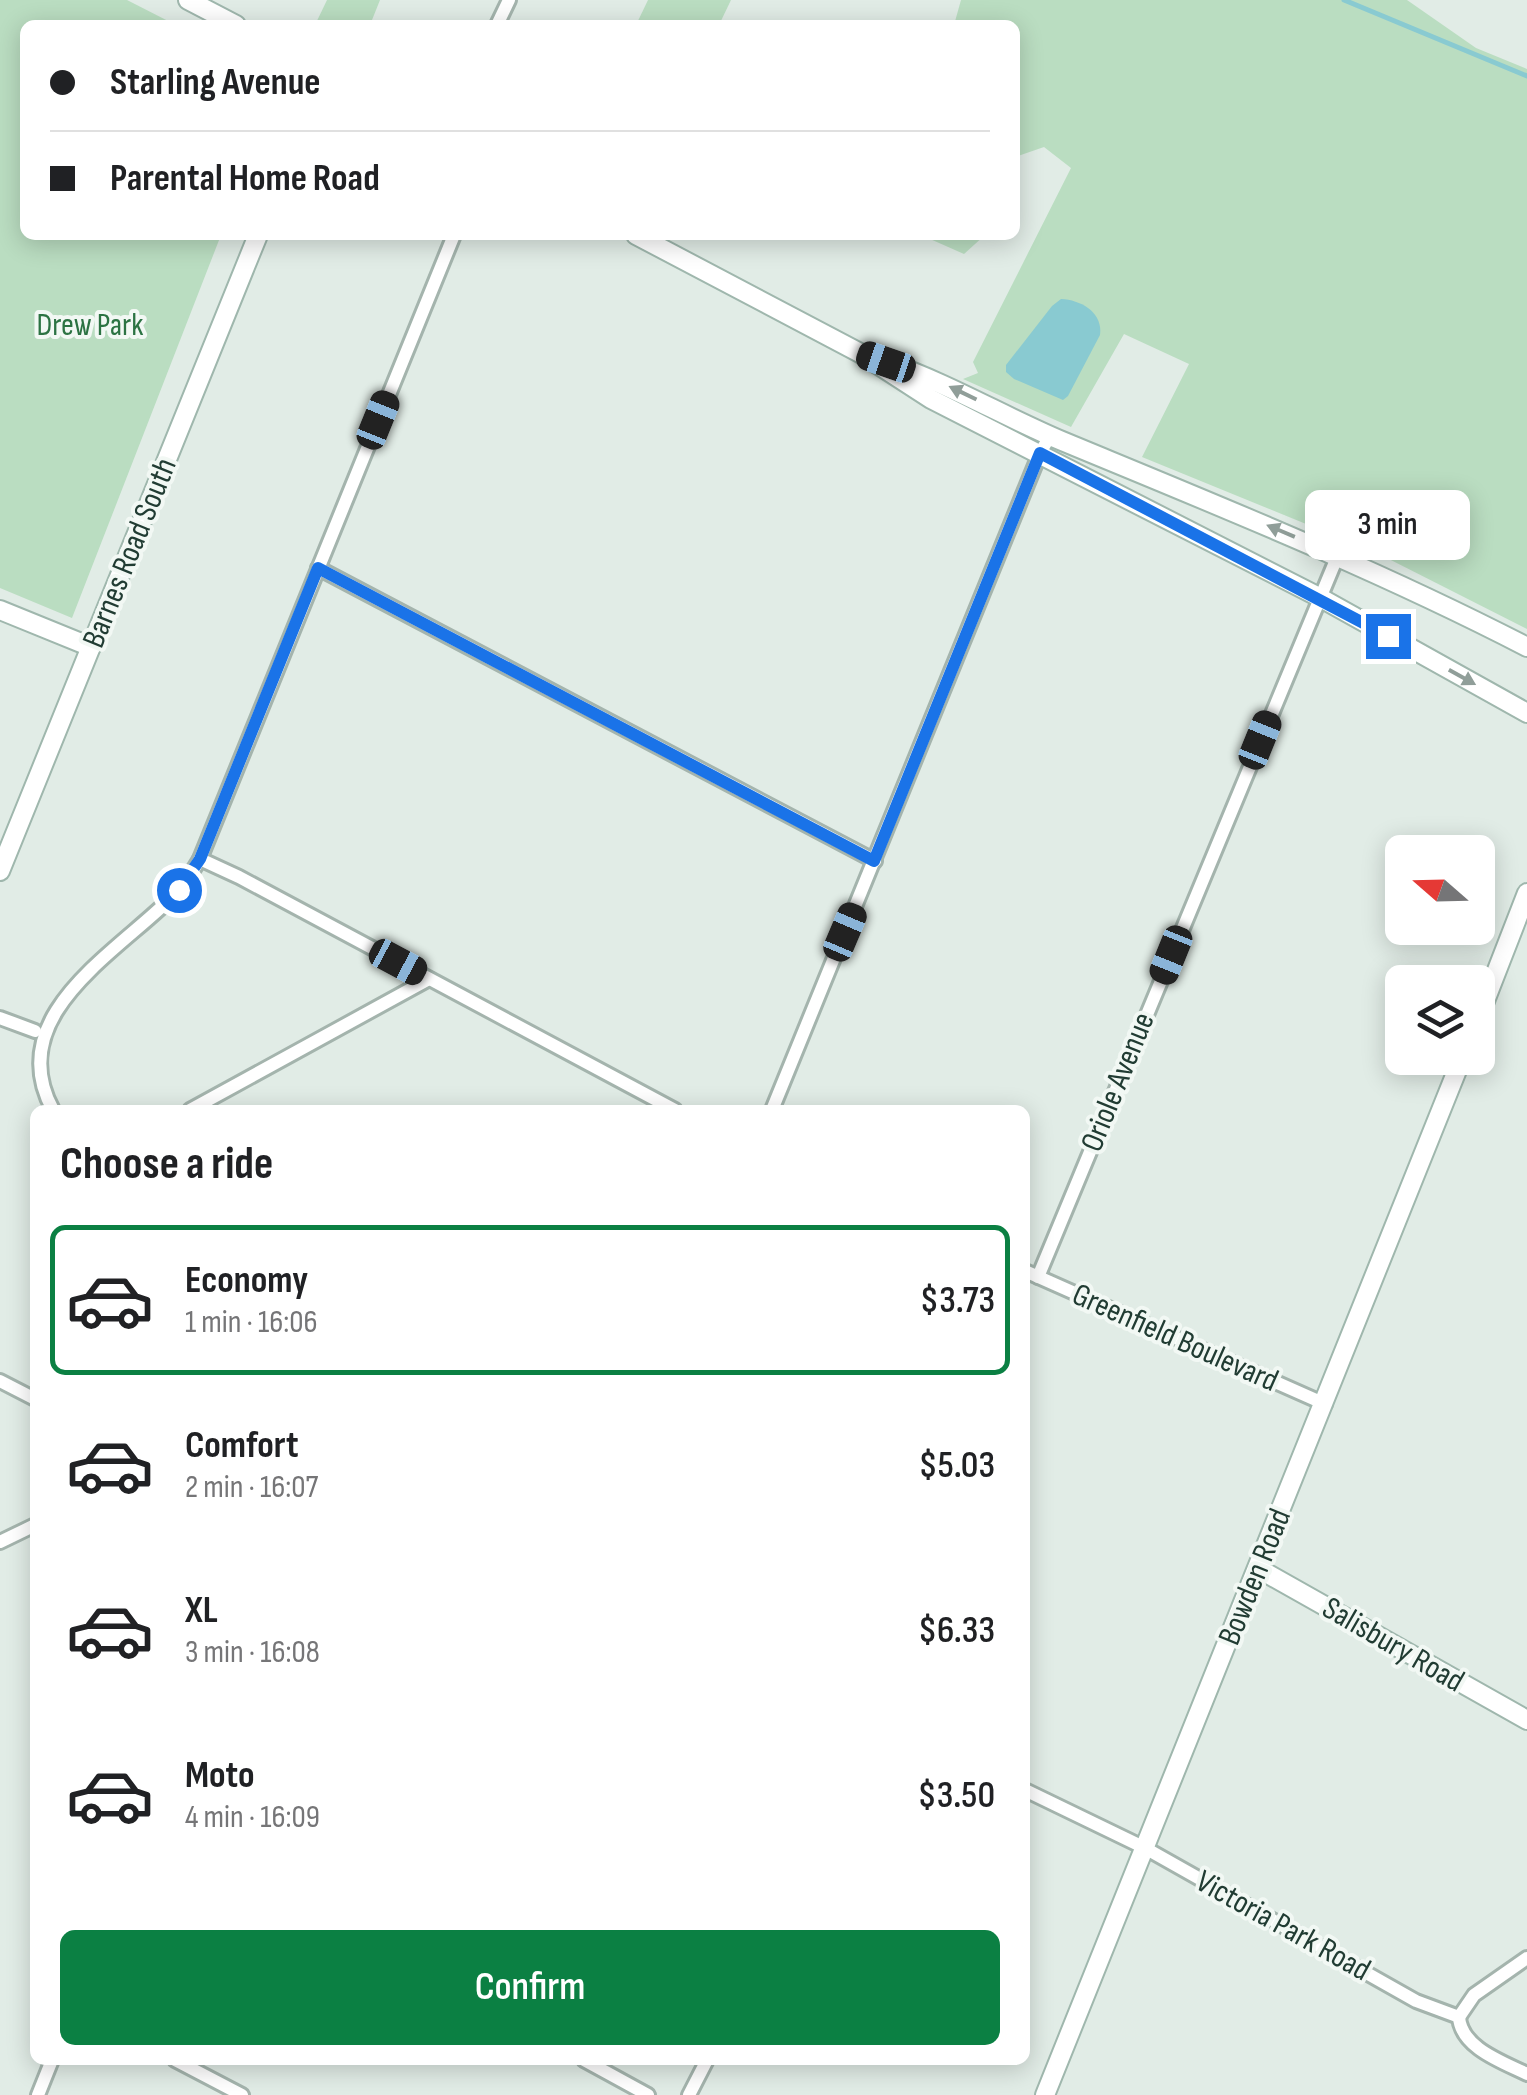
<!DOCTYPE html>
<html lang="en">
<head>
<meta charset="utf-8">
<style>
	body { margin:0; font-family:"Sofia Sans Condensed",sans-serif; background:#f6f6f6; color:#202124; height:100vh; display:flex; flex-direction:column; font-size:38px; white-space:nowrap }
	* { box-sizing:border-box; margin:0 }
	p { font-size:32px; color:#757577 }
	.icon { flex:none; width:55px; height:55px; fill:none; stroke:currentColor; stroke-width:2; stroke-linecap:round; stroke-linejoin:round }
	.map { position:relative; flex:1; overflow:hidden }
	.drawer { position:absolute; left:30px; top:1105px; width:1000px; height:960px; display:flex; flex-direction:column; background:#fff; border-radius:15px; box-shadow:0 5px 25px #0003 }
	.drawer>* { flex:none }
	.banner { position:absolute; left:20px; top:20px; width:1000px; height:220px; border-radius:15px; box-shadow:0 5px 25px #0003; display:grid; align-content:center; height:220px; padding:0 30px; background:#fff }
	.needle { width:65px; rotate:290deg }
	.controls { position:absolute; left:1385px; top:835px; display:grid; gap:20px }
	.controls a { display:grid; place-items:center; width:110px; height:110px; border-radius:15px; background:#fff; box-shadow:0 5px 25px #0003; font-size:50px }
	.end { position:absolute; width:45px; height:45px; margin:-22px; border:12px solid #1a73e8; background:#fff; box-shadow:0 0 0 5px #fff }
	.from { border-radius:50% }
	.bubble { position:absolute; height:70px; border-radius:15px; background:#fff; box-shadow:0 5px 25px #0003; font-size:32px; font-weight:600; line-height:70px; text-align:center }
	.car { position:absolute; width:30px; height:60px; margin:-30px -15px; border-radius:12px; box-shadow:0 0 8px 2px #0007; background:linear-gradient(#222 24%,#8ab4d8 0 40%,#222 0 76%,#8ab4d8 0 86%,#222 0) }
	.banner b { display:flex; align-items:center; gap:35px; height:95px; font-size:38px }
	.banner b+b { border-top:2px solid #e0e0e0 }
	.banner i { width:25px; height:25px; background:#202124 }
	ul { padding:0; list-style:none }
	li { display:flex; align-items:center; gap:30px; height:150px; margin:0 20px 15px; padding:0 10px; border:5px solid transparent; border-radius:15px }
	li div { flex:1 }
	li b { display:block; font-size:38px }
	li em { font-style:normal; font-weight:600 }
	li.current { border-color:#0b8043 }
	li>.icon { width:90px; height:90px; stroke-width:1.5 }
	h2 { padding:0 30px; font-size:45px; line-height:120px }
	.primary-button { display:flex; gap:20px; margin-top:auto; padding:20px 30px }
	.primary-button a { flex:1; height:115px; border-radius:15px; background:#0b8043; color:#fff; font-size:40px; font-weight:600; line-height:115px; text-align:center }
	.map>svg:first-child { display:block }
</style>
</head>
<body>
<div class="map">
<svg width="1527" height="2095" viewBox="0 0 1527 2095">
	<rect width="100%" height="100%" fill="#e1ece6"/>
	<!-- green -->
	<g fill="#baddc1">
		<path d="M0,0H127L176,25H25V235H221L72,618L0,588Z"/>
		<path d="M327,0H380L370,25H315Z"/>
		<path d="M648,0H731L719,25H636Z"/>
		<path d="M961,0H1407L1476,48L1527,69V629L1377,553L1142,457L1189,364L1124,334L1071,427L963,379L978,373L973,362L1071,168L1044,147L1018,156L1015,162V25H954Z"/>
		<path d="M929,235H985L964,254L930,239Z"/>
	</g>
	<!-- water -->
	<path fill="#89cad1" d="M1061,299C1082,300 1103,313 1100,335L1068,396L1063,400L1014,379L1006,372V365L1052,306Z"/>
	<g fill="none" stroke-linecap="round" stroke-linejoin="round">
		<!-- stream -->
		<path stroke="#89cad1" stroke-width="5" d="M1344,0L1527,76"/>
		<!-- street casing -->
		<g stroke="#a4b4ad" stroke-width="18">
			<g id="street">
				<path d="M497,25L509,0"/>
				<path d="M318,568L875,861"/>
				<path d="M200,859L239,877L675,1110"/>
				<path d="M0,1018L35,1031"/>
				<path d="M53,1110C0,1013 124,949 178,891C187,882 193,870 200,859L454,235"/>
				<path d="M190,1110L429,979"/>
				<path d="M772,1110L1040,453L1050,436"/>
				<path d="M1025,1271L1325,1404"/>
				<path d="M1038,1277L1338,555"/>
				<path d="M0,1381L35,1399"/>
				<path d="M0,1542L35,1525"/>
				<path d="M1025,1790L1145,1848L1416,2001L1459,2017"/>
				<path d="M1459,2017C1461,2048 1503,2062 1527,2074"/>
				<path d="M1459,2017L1474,1995L1527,1958"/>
				<path d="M175,2060L242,2095"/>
				<path d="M584,2060L648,2095"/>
				<path d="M38,2095L52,2060"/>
				<path d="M689,2095L707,2060"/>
			</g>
		</g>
		<!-- secondary casing -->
		<g stroke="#9fb7ad" stroke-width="22">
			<g id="secondary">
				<path d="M188,0L236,25"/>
				<path d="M636,235L860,353L931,399L1319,597L1527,713"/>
				<path d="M889,363C949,384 1003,416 1062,441C1219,506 1376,569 1527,647"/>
				<path d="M0,610L91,647"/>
				<path d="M0,871L258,235"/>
				<path d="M1478,1019L1527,893"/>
				<path d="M1259,1569L1527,1720"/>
				<path d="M1045,2095L1462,1058"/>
			</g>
		</g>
		<!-- street -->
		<use href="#street" stroke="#fff" stroke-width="12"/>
		<!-- secondary -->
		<use href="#secondary" stroke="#fff" stroke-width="18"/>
	</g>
	<!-- one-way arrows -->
	<defs><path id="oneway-solid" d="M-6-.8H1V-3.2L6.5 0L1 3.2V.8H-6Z" transform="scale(2.5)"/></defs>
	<g fill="#909e99">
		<use href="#oneway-solid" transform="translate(963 393) rotate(-154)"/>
		<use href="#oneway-solid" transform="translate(1281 531) rotate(-157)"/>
		<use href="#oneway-solid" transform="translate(1462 677) rotate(29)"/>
	</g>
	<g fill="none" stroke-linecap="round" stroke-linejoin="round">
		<!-- route -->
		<path stroke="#1a73e8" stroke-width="12" d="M179,890L200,859L318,568L874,861L1040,453L1388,636"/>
	</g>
	<g text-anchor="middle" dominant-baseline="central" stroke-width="8" stroke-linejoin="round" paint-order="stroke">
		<!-- park labels -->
		<g font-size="32" fill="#2c7343" stroke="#f2f8f4">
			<text x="90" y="325">Drew Park</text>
		</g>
		<!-- street labels -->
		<g font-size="32" fill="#213c33" stroke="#f2f8f4">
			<text transform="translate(130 553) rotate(-68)">Barnes Road South</text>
			<text transform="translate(1118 1082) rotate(-68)">Oriole Avenue</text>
			<text transform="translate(1175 1338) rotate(24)">Greenfield Boulevard</text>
			<text transform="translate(1255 1577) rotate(-68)">Bowden Road</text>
			<text transform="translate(1393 1645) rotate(30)">Salisbury Road</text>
			<text transform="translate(1283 1926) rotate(29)">Victoria Park Road</text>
		</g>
	</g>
</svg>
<div class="controls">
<a><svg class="needle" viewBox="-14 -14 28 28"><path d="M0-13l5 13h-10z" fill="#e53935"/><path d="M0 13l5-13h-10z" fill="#757577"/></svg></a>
<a><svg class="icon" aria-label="layers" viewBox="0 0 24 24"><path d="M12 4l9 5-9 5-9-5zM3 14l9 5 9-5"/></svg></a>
</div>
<i class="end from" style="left:179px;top:890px"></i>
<i class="end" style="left:1388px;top:636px"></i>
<div class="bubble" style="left:1305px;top:490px;width:165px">3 min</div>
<i class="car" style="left:886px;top:362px;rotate:289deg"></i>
<i class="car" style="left:378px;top:420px;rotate:22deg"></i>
<i class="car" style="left:1260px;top:740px;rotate:22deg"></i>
<i class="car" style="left:845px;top:932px;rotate:23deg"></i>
<i class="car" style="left:1171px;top:955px;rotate:202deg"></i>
<i class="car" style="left:398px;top:962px;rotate:118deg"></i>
<div class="banner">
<b><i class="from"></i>Starling Avenue</b>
<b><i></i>Parental Home Road</b>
</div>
<section class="drawer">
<h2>Choose a ride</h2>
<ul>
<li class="current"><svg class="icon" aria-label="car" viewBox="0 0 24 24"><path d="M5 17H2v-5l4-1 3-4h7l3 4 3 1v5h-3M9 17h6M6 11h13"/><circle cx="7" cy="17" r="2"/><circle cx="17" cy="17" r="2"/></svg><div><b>Economy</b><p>1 min · 16:06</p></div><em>$3.73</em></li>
<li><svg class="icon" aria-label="car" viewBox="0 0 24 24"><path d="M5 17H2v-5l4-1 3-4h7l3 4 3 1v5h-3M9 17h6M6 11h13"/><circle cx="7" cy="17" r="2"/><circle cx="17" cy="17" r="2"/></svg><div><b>Comfort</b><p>2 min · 16:07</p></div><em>$5.03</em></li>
<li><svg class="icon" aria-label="car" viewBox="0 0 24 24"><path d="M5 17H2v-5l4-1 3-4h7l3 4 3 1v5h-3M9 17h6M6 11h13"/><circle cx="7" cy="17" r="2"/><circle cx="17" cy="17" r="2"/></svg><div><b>XL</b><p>3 min · 16:08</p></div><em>$6.33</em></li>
<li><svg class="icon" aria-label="car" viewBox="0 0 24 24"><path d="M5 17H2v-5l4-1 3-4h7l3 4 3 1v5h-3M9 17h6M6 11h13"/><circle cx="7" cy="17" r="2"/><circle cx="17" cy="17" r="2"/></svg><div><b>Moto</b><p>4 min · 16:09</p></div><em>$3.50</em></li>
</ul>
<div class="primary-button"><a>Confirm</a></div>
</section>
</div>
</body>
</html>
